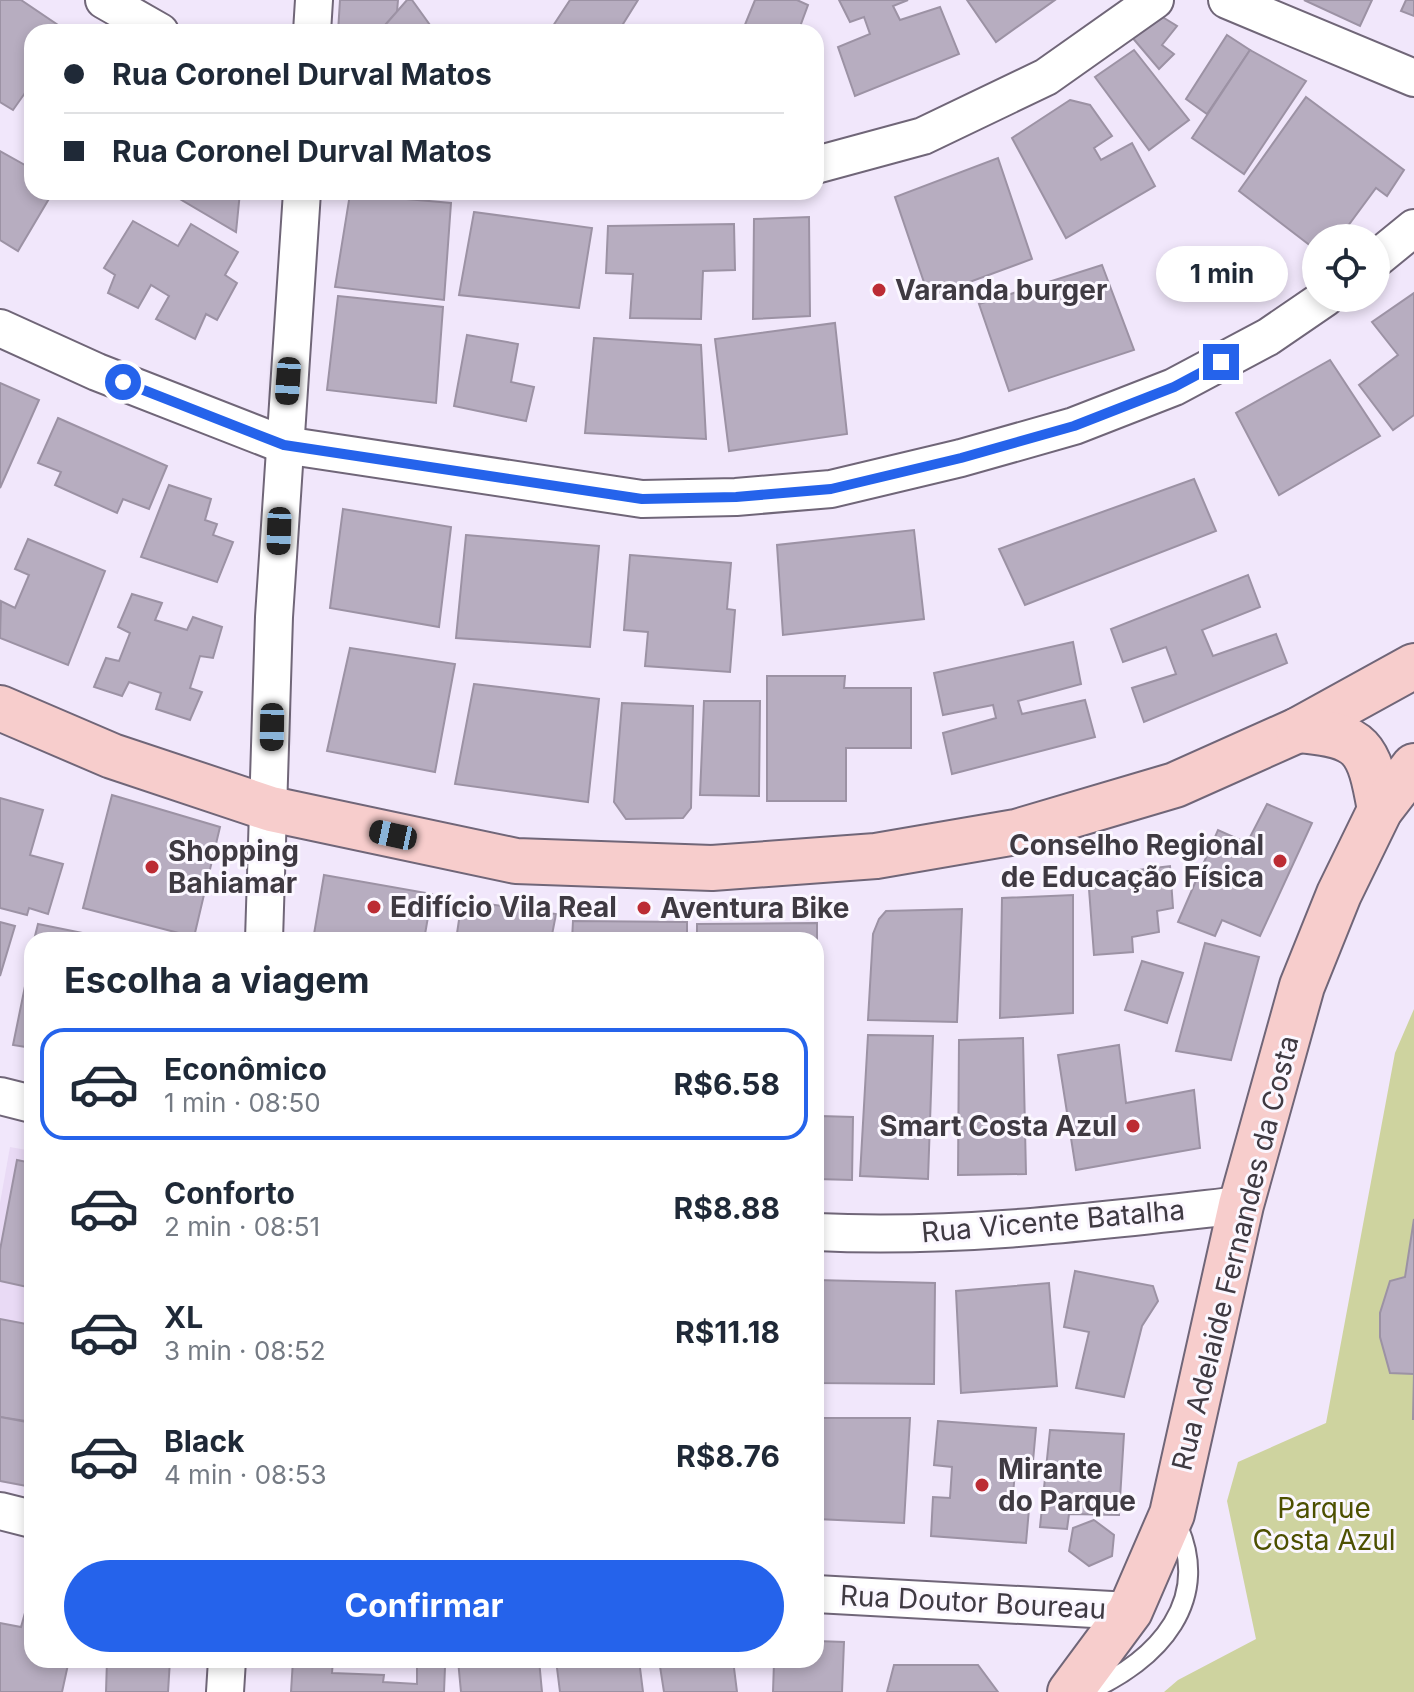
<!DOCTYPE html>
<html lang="pt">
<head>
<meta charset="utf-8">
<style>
	body { margin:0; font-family:Inter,sans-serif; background:#f6f6f7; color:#1f2937; height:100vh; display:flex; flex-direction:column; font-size:30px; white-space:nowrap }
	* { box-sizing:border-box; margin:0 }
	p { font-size:26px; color:#747a83 }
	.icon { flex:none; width:44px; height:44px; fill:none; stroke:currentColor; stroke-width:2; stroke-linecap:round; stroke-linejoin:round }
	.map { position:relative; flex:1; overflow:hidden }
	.drawer { position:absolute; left:24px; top:932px; width:800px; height:736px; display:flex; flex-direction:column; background:#fff; border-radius:24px; box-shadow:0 4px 12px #0003 }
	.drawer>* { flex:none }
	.banner { position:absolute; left:24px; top:24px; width:800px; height:176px; border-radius:24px; box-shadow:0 4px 12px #0003; display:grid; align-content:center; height:176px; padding:0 40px; background:#fff }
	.controls { position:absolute; left:1302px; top:224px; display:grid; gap:16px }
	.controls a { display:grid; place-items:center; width:88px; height:88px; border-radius:50%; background:#fff; box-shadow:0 4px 12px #0003; font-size:40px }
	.end { position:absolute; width:36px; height:36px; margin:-18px; border:10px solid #2563eb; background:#fff; box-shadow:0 0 0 4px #fff }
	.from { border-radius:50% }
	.bubble { position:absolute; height:56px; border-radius:28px; background:#fff; box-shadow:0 4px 12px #0003; font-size:26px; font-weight:700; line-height:56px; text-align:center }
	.car { position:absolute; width:24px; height:48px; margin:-24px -12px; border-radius:10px; box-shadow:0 0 6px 2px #0007; background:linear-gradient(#222 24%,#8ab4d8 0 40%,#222 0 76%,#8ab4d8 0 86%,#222 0) }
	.banner b { display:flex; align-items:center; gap:28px; height:76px; font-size:30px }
	.banner b+b { border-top:2px solid #e0e1e3 }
	.banner i { width:20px; height:20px; background:#1f2937 }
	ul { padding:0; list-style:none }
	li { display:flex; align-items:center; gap:24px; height:112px; margin:0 16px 12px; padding:0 24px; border:4px solid transparent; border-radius:24px }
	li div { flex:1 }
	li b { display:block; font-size:30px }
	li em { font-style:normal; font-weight:700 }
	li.active { border-color:#2563eb }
	li>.icon { width:72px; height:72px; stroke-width:1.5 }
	h2 { padding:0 40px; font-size:36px; line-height:96px }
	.action { display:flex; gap:16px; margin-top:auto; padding:16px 40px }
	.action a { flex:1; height:92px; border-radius:48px; background:#2563eb; color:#fff; font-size:32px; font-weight:700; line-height:92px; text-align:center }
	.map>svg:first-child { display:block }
</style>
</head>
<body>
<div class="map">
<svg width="1414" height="1692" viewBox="0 0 1414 1692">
	<rect width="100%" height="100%" fill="#f1e7fb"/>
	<!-- built -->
	<path fill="#e9daf5" d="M10,1147L32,1151V1488L0,1482V1203Z"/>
	<!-- green -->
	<path fill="#ced39f" d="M1414,1009V1692H1164L1178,1680L1256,1639L1227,1501L1238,1462L1326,1423L1395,1053Z"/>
	<!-- building -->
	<g fill="#b7adc0" stroke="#9c92a4" stroke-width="2">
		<path d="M0,0H21L58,25L53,32H32V83L13,110L0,102Z"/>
		<path d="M340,0H398L397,12L379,32H338Z"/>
		<path d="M407,0H412L435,32H379Z"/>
		<path d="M570,0H638L618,32H549Z"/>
		<path d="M755,0H797L808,5L798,32H742Z"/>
		<path d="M839,0H908L893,6L900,20L940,7L959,54L855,96L838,47L870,34L864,17L850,22Z"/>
		<path d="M967,0H1055L996,42Z"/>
		<path d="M1304,0H1372L1360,26Z"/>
		<path d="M1406,0H1414V16L1401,11Z"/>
		<path d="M1156,13L1177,26L1162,45L1174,54L1159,69L1131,36Z"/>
		<path d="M1227,35L1250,50L1207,114L1186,99Z"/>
		<path d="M1134,50L1189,120L1149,150L1095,77Z"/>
		<path d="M1250,50L1306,81L1244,174L1192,138Z"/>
		<path d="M1306,97L1404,170L1387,196L1376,188L1339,238H1316V250L1239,191Z"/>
		<path d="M1070,100L1090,105L1112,136L1094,148L1101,160L1132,143L1155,186L1066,238L1012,138Z"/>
		<path d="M0,151L32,169V192H53L18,251L0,240Z"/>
		<path d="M998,158L1032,259L929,297L895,197Z"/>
		<path d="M168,192H240L236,232Z"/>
		<path d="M350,194L451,203L444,300L335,287Z"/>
		<path d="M474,212L592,228L579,308L459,295Z"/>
		<path d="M809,217L810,316L753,319L754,219Z"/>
		<path d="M133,221L178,246L191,224L238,252L225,275L237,283L217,320L206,314L195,339L156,319L169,296L151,285L138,308L108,293L115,275L104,268Z"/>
		<path d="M734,224L735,270L703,271L701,319L630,318L633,274L606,273L608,226Z"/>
		<path d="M1102,265L1134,350L1009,391L979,304Z"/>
		<path d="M1414,293V415L1393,430L1359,385L1398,355L1372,322Z"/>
		<path d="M338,296L443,307L436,403L327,390Z"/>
		<path d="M835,323L847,434L729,451L715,339Z"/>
		<path d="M467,335L518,344L511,382L534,387L526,421L454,406Z"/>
		<path d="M594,338L701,345L706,439L585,433Z"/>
		<path d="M1330,360L1380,436L1279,495L1236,413Z"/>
		<path d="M0,383L39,400L0,488Z"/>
		<path d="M58,418L167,466L149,509L123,499L117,513L55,485L61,472L38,463Z"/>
		<path d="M1194,479L1216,531L1025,605L999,549Z"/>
		<path d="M169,485L211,499L205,520L217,524L213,535L233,542L217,582L141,557Z"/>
		<path d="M343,509L451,527L439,627L330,608Z"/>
		<path d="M914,530L924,619L783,635L777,545Z"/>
		<path d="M466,535L599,546L590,647L456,638Z"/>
		<path d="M28,539L105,571L68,665L0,638L1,601L15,608L29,575L15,569Z"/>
		<path d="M630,555L731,563L727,609L735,610L730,672L645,666L648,632L624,630Z"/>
		<path d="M1248,575L1260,607L1202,630L1213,656L1276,634L1287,663L1144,722L1132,688L1176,674L1166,647L1123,662L1111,629Z"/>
		<path d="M132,594L162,603L155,620L187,630L193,617L222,627L213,658L200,656L190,688L202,692L190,720L156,709L161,693L129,682L122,696L94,687L106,658L119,661L130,633L118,627Z"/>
		<path d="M1073,642L1081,684L1018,701L1022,714L1085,700L1095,737L952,774L943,733L996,718L993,705L943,715L934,673Z"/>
		<path d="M350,648L455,664L435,772L327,751Z"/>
		<path d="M767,676H845L844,688H911V748H846V801H767Z"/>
		<path d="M474,684L599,699L588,802L455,784Z"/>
		<path d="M704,701H760L759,796L700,795Z"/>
		<path d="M622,703L693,706L691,808L683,818L626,819L614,802Z"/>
		<path d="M112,795L220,827L194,937L83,908Z"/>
		<path d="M0,798L43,810L30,855L63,864L48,914L29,908L27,915L0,908Z"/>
		<path d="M1267,804L1312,823L1260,936L1222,920L1215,936L1178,922L1218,830L1247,843Z"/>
		<path d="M1170,866L1173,908L1157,911L1159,932L1132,937L1133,952L1094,955L1088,876Z"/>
		<path d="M324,875L432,894L424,940H313Z"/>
		<path d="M1073,895V1013L1000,1018L1002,898Z"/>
		<path d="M462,900L556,914L551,940H456Z"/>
		<path d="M962,909L957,1022L868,1020L873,934L879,919L886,911Z"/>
		<path d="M573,921L687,922V940H572Z"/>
		<path d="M0,922L15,926L0,976Z"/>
		<path d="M817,923V1006L816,940H697V924Z"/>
		<path d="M38,924L117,940H34Z"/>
		<path d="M1205,943L1259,957L1231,1060L1176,1051Z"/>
		<path d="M32,952V1048L13,1045Z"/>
		<path d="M1142,961L1183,973L1167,1023L1125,1010Z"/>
		<path d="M868,1035L933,1036L928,1179L860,1176Z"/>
		<path d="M1023,1038L1026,1174L958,1175L959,1040Z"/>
		<path d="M1119,1045L1126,1103L1194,1090L1200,1148L1076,1170L1058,1055Z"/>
		<path d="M816,1057H820L816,1100Z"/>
		<path d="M820,1116L853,1117L852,1180L816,1179Z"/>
		<path d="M17,1160L32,1163V1288L0,1281V1250Z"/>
		<path d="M1414,1219V1419H1413L1414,1374L1390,1373L1380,1337V1313L1390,1281L1405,1277Z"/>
		<path d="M1075,1271L1153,1286L1158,1301L1142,1326L1124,1397L1076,1388L1089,1332L1064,1327Z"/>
		<path d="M816,1280L935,1283L934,1384L816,1383Z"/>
		<path d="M1049,1283L1057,1386L961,1393L956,1291Z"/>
		<path d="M0,1319L32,1325V1422L0,1417Z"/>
		<path d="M0,1417L32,1423V1487L0,1481Z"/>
		<path d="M819,1418H910L904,1523L816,1519Z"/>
		<path d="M938,1421L1036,1428L1032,1472L1015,1471L1012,1507L1029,1509L1026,1543L931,1536L933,1497L950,1498L952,1467L934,1465Z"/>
		<path d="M1050,1430L1124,1434L1119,1515L1069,1514L1067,1529L1040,1527Z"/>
		<path d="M1094,1520L1114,1535L1112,1556L1089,1566L1069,1551L1073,1528Z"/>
		<path d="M32,1588V1660H69L62,1692H0V1623L21,1627Z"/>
		<path d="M816,1641L844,1642L842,1692H773L774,1662L802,1664V1660H816Z"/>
		<path d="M107,1660H170L168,1692H106Z"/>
		<path d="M293,1660H333L332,1673L384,1675L383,1682L417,1684V1666L445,1667L444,1692H291Z"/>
		<path d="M458,1660H539L542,1692H461Z"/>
		<path d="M556,1660H639L643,1692H560Z"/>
		<path d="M659,1660H733L737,1692H664Z"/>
		<path d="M894,1665H978L998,1692H887Z"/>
	</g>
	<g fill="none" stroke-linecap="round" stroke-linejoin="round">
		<!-- lane casing -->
		<g stroke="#706678" stroke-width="22">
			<path id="lane" d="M1086,1692C1158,1661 1216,1599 1174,1518"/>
		</g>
		<!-- street casing -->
		<g stroke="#706678" stroke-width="40">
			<g id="street">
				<path d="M104,0L160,32"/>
				<path d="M1227,0L1414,78"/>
				<path d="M312,32L314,0"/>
				<path d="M816,165L923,136L1046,77L1155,0"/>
				<path d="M1376,259L1414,228"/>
				<path d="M0,328L97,372L284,445L642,499L736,497L831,489L961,458L1074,426L1174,387L1268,337L1325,298"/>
				<path d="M264,940L274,617L302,192"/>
				<path d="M0,1096L32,1104"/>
				<path d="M816,1232C959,1239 1099,1221 1241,1205"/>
				<path d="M0,1511L32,1519"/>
				<path d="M816,1594L1130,1611"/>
				<path d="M225,1692L227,1660"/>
			</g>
		</g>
		<!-- secondary casing -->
		<g stroke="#706678" stroke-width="48">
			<g id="secondary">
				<path d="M0,708L112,756L271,809L516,861L712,868L876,856L1016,832L1175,785L1298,730L1414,666"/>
				<path d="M1298,730C1363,735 1369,747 1380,810"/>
				<path d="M1070,1692L1130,1611L1172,1514L1241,1205L1302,986L1339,894L1380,810L1414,766"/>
			</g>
		</g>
		<!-- lane -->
		<use href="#lane" stroke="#fff" stroke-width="18"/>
		<!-- street -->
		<use href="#street" stroke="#fff" stroke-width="36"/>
		<!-- secondary -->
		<use href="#secondary" stroke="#f7cdcc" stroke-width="44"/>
	</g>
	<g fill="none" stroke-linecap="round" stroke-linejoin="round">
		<!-- route -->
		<path stroke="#2563eb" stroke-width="10" d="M123,382L284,445L642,499L736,497L831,489L961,458L1074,426L1174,387L1221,362"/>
	</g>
	<!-- markers -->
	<g fill="#bc2c34" stroke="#fbf7ff" stroke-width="3">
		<circle cx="879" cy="290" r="8"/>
		<circle cx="1280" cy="861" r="8"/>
		<circle cx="152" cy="867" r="8"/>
		<circle cx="374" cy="907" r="8"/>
		<circle cx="644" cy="908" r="8"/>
		<circle cx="1133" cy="1126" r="8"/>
		<circle cx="982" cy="1485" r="8"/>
	</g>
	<g text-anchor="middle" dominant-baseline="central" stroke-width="6" stroke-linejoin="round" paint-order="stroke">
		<!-- poi labels -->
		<g font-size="28" font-weight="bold" fill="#3f3a42" stroke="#fbf7ff" text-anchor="start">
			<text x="895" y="290">Varanda burger</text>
			<text x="1264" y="845" text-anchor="end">Conselho Regional<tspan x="1264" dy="32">de Educação Física</tspan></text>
			<text x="168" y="851">Shopping<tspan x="168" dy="32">Bahiamar</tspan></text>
			<text x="390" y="907">Edifício Vila Real</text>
			<text x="660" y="908">Aventura Bike</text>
			<text x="1117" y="1126" text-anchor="end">Smart Costa Azul</text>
			<text x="998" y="1469">Mirante<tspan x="998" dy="32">do Parque</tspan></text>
		</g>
		<!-- street labels -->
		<g font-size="28" fill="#3f3a42" stroke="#fbf7ff">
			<text transform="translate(1053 1221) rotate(-5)">Rua Vicente Batalha</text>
			<text transform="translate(1235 1253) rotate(-76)">Rua Adelaide Fernandes da Costa</text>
			<text transform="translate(973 1602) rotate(3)">Rua Doutor Boureau</text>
		</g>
		<!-- park labels -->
		<g font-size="28" fill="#4d5000" stroke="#fbf7ff">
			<text x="1324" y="1508">Parque<tspan x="1324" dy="32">Costa Azul</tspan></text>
		</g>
	</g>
</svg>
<div class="controls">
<a><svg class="icon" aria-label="locate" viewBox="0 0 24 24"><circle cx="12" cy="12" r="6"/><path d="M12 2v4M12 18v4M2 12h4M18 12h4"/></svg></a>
</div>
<i class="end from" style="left:123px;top:382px"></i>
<i class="end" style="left:1221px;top:362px"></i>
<div class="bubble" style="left:1156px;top:246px;width:132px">1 min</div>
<i class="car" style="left:288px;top:381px;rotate:184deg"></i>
<i class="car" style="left:279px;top:531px;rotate:182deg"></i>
<i class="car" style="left:272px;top:727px;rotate:181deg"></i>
<i class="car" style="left:393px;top:835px;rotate:282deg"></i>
<div class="banner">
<b><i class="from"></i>Rua Coronel Durval Matos</b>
<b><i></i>Rua Coronel Durval Matos</b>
</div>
<section class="drawer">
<h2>Escolha a viagem</h2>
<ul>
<li class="active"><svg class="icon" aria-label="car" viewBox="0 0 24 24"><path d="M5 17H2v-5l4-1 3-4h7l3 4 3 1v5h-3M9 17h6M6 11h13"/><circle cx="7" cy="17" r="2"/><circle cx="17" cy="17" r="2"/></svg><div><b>Econômico</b><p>1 min · 08:50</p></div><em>R$6.58</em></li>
<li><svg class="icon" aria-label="car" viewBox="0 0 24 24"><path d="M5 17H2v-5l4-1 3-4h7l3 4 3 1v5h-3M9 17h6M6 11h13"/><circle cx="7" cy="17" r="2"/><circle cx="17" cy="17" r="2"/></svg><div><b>Conforto</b><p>2 min · 08:51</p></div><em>R$8.88</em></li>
<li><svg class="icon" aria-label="car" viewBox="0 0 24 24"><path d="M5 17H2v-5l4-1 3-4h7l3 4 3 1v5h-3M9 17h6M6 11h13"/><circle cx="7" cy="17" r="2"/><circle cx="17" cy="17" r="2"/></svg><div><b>XL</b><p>3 min · 08:52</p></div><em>R$11.18</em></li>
<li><svg class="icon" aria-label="car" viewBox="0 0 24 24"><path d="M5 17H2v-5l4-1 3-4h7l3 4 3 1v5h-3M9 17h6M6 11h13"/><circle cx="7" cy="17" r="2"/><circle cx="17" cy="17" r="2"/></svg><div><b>Black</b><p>4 min · 08:53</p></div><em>R$8.76</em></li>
</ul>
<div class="action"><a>Confirmar</a></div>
</section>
</div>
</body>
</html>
